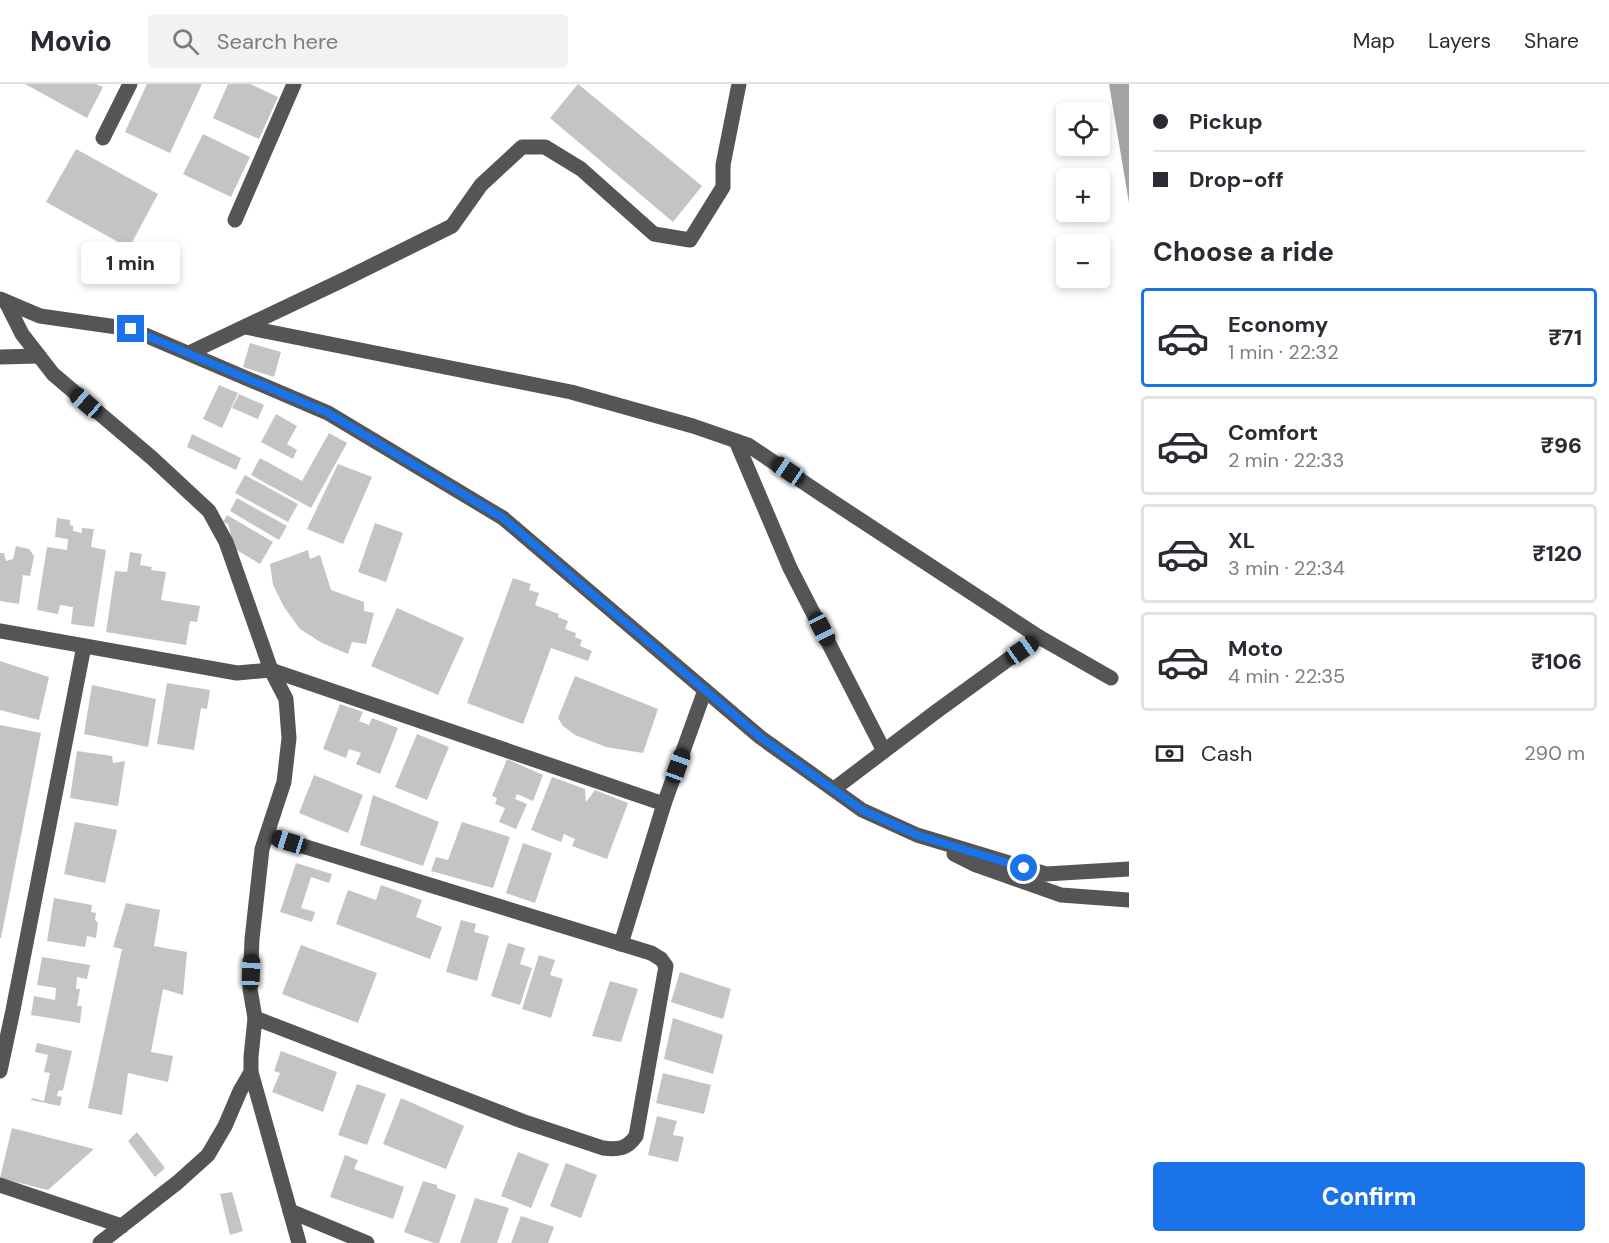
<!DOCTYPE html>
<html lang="en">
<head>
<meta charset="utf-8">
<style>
	body { margin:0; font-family:"DM Sans",sans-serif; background:#f2f2f3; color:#2b2b33; height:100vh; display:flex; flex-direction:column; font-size:22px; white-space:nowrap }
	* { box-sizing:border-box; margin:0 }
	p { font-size:20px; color:#7c7c81 }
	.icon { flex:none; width:33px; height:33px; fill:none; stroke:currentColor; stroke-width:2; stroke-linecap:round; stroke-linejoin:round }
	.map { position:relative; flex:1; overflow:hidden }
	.details { display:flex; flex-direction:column; background:#fff; width:480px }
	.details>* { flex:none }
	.banner { display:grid; align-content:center; height:132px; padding:0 24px; background:#fff }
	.fabs { position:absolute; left:1056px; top:18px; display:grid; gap:12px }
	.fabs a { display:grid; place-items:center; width:54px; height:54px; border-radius:6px; background:#fff; box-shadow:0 3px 9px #0003; font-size:30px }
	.end { position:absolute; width:27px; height:27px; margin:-14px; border:8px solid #1a73e8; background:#fff; box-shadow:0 0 0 3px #fff }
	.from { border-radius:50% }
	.bubble { position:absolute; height:42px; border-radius:6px; background:#fff; box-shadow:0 3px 9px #0003; font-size:20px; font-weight:800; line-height:42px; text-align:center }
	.car { position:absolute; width:18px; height:36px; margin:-18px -9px; border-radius:8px; box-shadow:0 0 4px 2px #0007; background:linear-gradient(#222 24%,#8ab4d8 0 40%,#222 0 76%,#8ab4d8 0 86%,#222 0) }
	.banner b { display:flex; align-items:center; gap:21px; height:57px; font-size:22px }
	.banner b+b { border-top:2px solid #e1e1e2 }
	.banner i { width:15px; height:15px; background:#2b2b33 }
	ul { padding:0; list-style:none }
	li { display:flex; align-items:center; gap:18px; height:99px; margin:0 12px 9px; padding:0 12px; border:3px solid #e1e1e2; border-radius:6px }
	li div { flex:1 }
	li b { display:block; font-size:22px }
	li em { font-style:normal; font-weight:800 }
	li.selected { border-color:#1a73e8 }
	li>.icon { width:54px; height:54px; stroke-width:1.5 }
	h2 { padding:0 24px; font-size:27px; line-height:72px }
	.pay { display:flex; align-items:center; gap:15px; height:66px; padding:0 24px; font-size:22px }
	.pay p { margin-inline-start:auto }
	.cta { display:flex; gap:12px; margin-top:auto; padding:12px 24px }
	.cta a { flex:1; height:69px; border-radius:6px; background:#1a73e8; color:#fff; font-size:24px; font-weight:800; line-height:69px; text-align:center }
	header { display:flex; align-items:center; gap:36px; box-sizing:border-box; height:84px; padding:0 30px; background:#fff; border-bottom:2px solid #e1e1e2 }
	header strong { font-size:28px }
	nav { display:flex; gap:33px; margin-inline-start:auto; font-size:21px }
	.search { width:420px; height:54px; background:#f2f2f3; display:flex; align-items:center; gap:15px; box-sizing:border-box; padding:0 21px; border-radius:6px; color:#7c7c81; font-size:22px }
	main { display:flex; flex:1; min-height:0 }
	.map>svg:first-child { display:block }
</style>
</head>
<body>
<header>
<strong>Movio</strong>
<div class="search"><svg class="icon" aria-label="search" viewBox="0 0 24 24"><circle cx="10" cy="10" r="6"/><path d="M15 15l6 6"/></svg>Search here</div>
<nav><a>Map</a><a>Layers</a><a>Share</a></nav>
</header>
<main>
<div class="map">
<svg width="1129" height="1159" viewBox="0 0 1129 1159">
	<rect width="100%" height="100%" fill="#fff"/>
	<!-- water -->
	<path fill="#a3a3a3" d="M1109,0H1129V119Z"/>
	<!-- building -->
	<g fill="#c4c4c4">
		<path d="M25,0H96L103,3L87,34Z"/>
		<path d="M147,0H202L170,69L125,48Z"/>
		<path d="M228,0H250L278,13L259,55L213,34Z"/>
		<path d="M578,0L702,102L673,138L550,34Z"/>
		<path d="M203,50L250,73L231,113L183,90Z"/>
		<path d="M76,65L158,110L129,164L46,118Z"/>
		<path d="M250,259L281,268L274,293L243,283Z"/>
		<path d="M219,301L238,309L222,344L203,335Z"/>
		<path d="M239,310L264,321L258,335L232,324Z"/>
		<path d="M276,330L297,342L287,360L297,366L293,375L261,358Z"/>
		<path d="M329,349L347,359L311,424L251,391L260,374L302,397Z"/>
		<path d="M192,350L241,374L236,386L187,363Z"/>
		<path d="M338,380L372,393L343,460L307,445Z"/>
		<path d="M245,391L298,420L288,438L235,409Z"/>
		<path d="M237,414L287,442L279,456L230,427Z"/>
		<path d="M227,431L273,458L260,480L230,462L232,455L228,440L223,438Z"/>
		<path d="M57,434L70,436V441L73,442V447L82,449V444L94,445L91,463L106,466L94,543L71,540L73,523L60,521L58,530L37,526L47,463L67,466L68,455L55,453Z"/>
		<path d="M375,439L403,449L386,498L358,488Z"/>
		<path d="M16,462L29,465L34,472L30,492L23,491L19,520L0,517V469H4L6,477L13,475Z"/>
		<path d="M308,466L310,475L320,471L331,506L364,518V527L374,529L366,560L352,558L348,570L322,559L300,545L284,523L273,501L270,480Z"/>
		<path d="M130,468L142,470L140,481L152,483L151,486L166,488L161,516L200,522L197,538L190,537L186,561L106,548L115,487L127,488Z"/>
		<path d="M513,494L531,500L529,506L539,509L535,521L559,530L558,533L568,537L565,545L576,549L575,553L582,556L580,562L592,567L588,577L551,564L523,640L467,619Z"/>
		<path d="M397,524L464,554L438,611L371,582Z"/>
		<path d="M0,577L49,593L39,636L0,626Z"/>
		<path d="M575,592L658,625L643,669L606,663L575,651L563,642L558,634Z"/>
		<path d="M167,599L210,606L207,625L201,624L194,666L157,660Z"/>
		<path d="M92,601L156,615L148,663L84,650Z"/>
		<path d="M340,620L363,628L359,637L369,641L372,634L398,644L380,690L356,680L361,669L349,665L346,674L323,665Z"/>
		<path d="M0,641L41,649L1,854H0Z"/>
		<path d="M417,650L449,663L427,716L395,703Z"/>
		<path d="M77,667L112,672L113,679L125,677L118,722L70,714Z"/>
		<path d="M507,675L543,691L533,717L517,710L515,715L527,720L516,745L499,738L505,724L495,720L497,714L492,712Z"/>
		<path d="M314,691L363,711L348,749L299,729Z"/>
		<path d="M552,693L585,705L586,718L595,706L628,719L607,775L572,762L575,755L564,750L561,758L531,746Z"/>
		<path d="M373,711L439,738L423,782L360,761Z"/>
		<path d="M75,738L117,746L105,799L64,790Z"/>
		<path d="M462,738L510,753L493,804L431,787L436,773L448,776Z"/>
		<path d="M523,759L552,769L535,819L506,809Z"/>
		<path d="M296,779L332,790L329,799L311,793L301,824L315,828L312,838L280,828Z"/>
		<path d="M381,801L422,816L416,833L442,843L430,875L336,840L348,806L376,816Z"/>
		<path d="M54,814L92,821L91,828L96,829L95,836L98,839L96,854L87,852L85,863L47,857Z"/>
		<path d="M126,819L160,826L154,862L187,868L183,911L163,905L151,968L173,972L168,998L128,989L122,1031L88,1024L122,865L113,863Z"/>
		<path d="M461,836L476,840L474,848L489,852L477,897L446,888Z"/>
		<path d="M508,859L525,864L520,880L532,884L520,921L491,912Z"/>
		<path d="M301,861L377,889L358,939L282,910Z"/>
		<path d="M539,871L555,876L550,891L563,895L551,934L522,925Z"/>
		<path d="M42,873L90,881L87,895L77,893L76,905H80L77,922H82L80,939L31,931L34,912L55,916L56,904L37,901Z"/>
		<path d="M680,888L731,905L723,935L671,918Z"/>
		<path d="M610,897L638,905L621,958L592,952Z"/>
		<path d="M673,934L723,951L713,990L664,975Z"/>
		<path d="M37,959L72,967L63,1006L58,1007L57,1012L62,1013L60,1022L31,1016L32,1014L44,1017L50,989L44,988L48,971L35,968Z"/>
		<path d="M281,967L337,988L323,1028L272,1008L280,989L274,987Z"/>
		<path d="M663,989L711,1001L704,1030L656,1019Z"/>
		<path d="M357,1000L386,1010L367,1061L338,1051Z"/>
		<path d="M401,1014L464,1042L446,1085L383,1060Z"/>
		<path d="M657,1032L677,1037L673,1051L684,1053L678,1078L648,1071Z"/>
		<path d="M12,1044L94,1065L48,1106L0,1094Z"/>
		<path d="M137,1048L165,1084L155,1093L128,1057Z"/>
		<path d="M518,1068L549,1080L531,1124L501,1112Z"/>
		<path d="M345,1071L358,1076L354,1085L404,1103L393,1135L330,1113Z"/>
		<path d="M566,1079L597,1091L581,1134L550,1122Z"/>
		<path d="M423,1097L437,1101V1104L456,1111L439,1159H434L404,1148Z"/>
		<path d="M232,1108L243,1147L230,1151L220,1110Z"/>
		<path d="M475,1114L509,1124L497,1159H460Z"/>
		<path d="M521,1132L554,1143L548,1159H511Z"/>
	</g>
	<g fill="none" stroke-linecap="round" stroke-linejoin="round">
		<!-- minor -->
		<g stroke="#555" stroke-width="15">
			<path d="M103,54L130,0"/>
			<path d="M235,136L294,0"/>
			<path d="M0,215L40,232L131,245L328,329L503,434L760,653L862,726L917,751L1046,790L1129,785"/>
			<path d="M6,218L22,250L53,290L152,374L209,427L226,458L271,586L286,615L289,654L284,698L262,765L252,855L250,905L255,934L251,973V988L240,1007L225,1042L208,1071L178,1098L100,1159"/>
			<path d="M245,243L571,308L693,342L748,361L827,414L1039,553L1111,594"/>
			<path d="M189,269L343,196L452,142L481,101L522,63H545L581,85L654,150L690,156L723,103V81L739,0"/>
			<path d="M0,273L39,272"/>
			<path d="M736,357L790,484L884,667"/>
			<path d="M0,547L237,589L271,586L664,720"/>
			<path d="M834,705L937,627L1039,553"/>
			<path d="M954,770L976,781L1061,811L1129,816"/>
			<path d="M621,860L664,720L705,606"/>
			<path d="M255,934L522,1037L603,1064C618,1066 627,1065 636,1052L666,882L661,875L651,869L267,751"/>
			<path d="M0,987L13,926L84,562"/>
			<path d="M251,988L299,1159"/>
			<path d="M0,1101L122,1142"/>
			<path d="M290,1127L367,1159"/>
		</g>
	</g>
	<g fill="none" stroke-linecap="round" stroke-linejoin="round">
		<!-- route -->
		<path stroke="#1a73e8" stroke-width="8" d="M131,245L328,329L503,434L760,653L862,726L917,751L1024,784"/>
	</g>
</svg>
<div class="fabs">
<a><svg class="icon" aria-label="locate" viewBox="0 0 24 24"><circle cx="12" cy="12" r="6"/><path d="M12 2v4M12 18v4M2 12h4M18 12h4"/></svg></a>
<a>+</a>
<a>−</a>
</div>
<i class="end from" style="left:1024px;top:784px"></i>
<i class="end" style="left:131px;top:245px"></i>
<div class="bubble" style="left:81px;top:158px;width:99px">1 min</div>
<i class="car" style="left:86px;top:319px;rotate:311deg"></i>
<i class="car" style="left:788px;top:387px;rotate:304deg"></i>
<i class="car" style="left:822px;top:545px;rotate:153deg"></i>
<i class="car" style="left:1022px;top:566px;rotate:55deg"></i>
<i class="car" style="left:678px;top:682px;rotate:20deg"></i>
<i class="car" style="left:289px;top:758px;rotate:287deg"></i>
<i class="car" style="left:251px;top:888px;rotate:2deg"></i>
</div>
<section class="details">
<div class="banner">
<b><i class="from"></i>Pickup</b>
<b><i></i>Drop-off</b>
</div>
<h2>Choose a ride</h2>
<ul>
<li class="selected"><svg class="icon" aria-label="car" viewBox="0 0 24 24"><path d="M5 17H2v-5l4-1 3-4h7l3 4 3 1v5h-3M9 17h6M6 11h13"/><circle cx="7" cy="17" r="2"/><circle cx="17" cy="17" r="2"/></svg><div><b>Economy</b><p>1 min · 22:32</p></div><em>₹71</em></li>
<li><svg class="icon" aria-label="car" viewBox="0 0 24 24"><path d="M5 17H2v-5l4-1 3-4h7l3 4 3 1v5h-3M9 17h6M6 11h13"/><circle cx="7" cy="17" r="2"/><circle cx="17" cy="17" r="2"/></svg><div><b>Comfort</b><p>2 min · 22:33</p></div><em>₹96</em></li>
<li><svg class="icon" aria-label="car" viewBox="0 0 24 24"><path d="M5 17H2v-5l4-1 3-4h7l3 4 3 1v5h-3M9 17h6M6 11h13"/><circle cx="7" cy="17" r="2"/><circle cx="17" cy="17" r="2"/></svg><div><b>XL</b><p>3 min · 22:34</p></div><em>₹120</em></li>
<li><svg class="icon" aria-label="car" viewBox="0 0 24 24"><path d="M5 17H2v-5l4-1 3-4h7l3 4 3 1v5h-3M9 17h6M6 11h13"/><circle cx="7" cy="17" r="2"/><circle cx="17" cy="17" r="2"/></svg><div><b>Moto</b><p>4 min · 22:35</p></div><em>₹106</em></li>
</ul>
<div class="pay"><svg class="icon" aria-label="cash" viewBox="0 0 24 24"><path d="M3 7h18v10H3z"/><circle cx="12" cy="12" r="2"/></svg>Cash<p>290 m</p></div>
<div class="cta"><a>Confirm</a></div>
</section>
</main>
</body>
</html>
